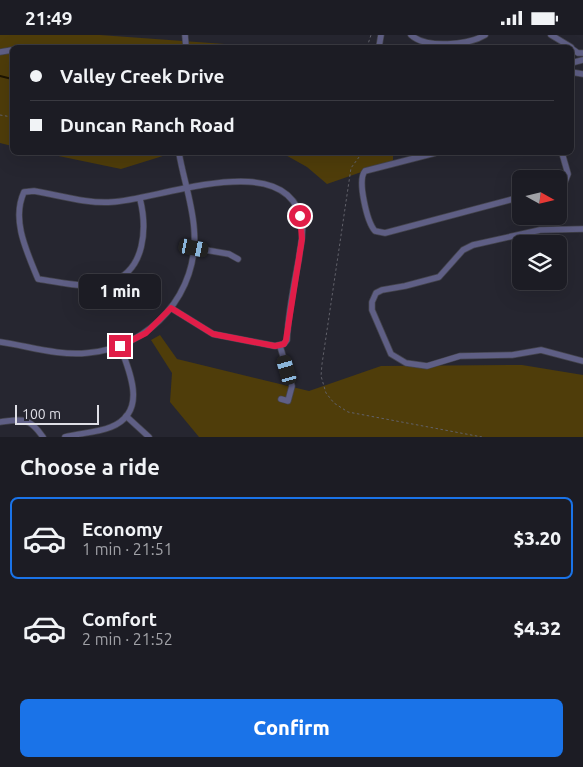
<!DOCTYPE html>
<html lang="en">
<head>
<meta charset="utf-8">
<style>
	body { margin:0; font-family:Ubuntu,sans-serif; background:#25252c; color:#f1f3f6; height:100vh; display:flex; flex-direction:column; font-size:19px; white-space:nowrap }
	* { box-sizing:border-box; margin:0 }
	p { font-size:16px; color:#a0a1a6 }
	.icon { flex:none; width:28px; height:28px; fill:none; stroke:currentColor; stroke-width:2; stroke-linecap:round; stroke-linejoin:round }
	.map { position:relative; height:402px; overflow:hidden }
	.side { display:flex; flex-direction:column; background:#1c1c24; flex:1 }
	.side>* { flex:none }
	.hud { position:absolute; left:10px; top:10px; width:564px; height:110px; border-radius:8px; box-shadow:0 5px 20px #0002,0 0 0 1px #3a3a41; display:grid; align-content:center; height:110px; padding:0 20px; background:#1c1c24 }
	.needle { width:32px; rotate:98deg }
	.buttons { position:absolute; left:512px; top:135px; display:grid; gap:10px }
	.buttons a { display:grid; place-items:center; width:55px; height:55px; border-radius:8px; background:#1c1c24; box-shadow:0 5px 20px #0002,0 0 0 1px #3a3a41; font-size:25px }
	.scale { position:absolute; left:15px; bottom:12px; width:84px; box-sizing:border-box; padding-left:5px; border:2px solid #dfdfe6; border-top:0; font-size:14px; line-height:18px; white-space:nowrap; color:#dfdfe6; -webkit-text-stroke:4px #262630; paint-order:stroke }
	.end { position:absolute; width:22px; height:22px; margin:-11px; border:6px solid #e11d48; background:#fff; box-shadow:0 0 0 2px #fff }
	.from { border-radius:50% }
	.bubble { position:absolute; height:35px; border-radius:8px; background:#1c1c24; box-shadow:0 5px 20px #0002,0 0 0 1px #3a3a41; font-size:16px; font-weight:800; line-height:35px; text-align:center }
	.car { position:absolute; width:15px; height:30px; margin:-15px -8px; border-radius:6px; box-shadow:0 0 4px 1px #0007; background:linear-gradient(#222 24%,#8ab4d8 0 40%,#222 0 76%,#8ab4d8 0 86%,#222 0) }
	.hud b { display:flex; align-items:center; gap:18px; height:48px; font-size:19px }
	.hud b+b { border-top:1px solid #3a3a41 }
	.hud i { width:12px; height:12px; background:#f1f3f6 }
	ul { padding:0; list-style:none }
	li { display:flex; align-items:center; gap:15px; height:82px; margin:0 10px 8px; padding:0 10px; border:2px solid transparent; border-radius:8px }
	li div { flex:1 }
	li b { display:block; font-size:19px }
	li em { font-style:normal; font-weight:800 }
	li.selected { border-color:#1a73e8 }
	li>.icon { width:45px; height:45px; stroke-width:1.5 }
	h2 { padding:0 20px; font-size:22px; line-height:60px }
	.button { display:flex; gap:10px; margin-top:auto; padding:10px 20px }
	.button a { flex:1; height:58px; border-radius:8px; background:#1a73e8; color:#fff; font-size:20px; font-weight:800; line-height:58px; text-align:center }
	.status { display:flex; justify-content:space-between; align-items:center; height:35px; padding:0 25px; background:#1c1c24; direction:ltr }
	.status svg { height:14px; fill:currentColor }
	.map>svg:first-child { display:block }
</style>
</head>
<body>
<div class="status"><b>21:49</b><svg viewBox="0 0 49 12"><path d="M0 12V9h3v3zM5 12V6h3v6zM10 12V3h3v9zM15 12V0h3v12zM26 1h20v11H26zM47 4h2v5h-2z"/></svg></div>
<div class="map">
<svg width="583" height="402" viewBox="0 0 583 402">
	<rect width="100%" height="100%" fill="#262630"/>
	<!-- green -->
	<g fill="#4f3d0a">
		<path d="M0,0H100L266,12H12V111L0,108Z"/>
		<path d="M44,118H232L166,120L121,134Z"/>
		<path d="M282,118H393V126L327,149L307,132Z"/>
		<path d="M160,300L177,324L309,356L381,331L522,330L583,340V402H199L170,367L172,338L151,305Z"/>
	</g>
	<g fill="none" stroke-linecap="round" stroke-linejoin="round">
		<!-- stream -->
		<path stroke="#1d1400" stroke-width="2" d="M0,41L12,44"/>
		<!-- minor casing -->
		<g stroke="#44444d" stroke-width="7">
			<g id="minor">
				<path d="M185,0L186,12"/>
				<path d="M411,0C426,14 469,10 485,0"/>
				<path d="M551,0L571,12"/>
				<path d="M379,12L381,0"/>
				<path d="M571,13L578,18H583"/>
				<path d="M0,17L12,15"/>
				<path d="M571,28L583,25"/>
				<path d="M571,37L583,39"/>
				<path d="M435,118L365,136C357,145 367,187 375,196L385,198L521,162"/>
				<path d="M559,152L564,149L568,139L562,118"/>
				<path d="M140,164C147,192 146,235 111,247C88,255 61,247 38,244C27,217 11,185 24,157L34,156C59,160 87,169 112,167C159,165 291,110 302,189C304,201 300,211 299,223C294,250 288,278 287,305L284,309L275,311L213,299L171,273"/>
				<path d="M583,194L540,195L473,210L463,215L439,242L405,251L382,255L376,258L372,267V275L391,319L406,328L427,331L460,321L512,320L541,315L583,326"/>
				<path d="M194,213L229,219L238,224"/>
				<path d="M0,307C28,311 59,321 87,318C151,313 200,257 194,193C192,167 183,142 179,118"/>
				<path d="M280,311L292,351L288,366L281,364"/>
				<path d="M126,381L149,402"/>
				<path d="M0,387C23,384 29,382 43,402"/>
				<path d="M65,402C79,398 96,398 111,392C148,377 130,338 120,311"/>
			</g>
		</g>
		<!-- path -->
		<g stroke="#61616a" stroke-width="1" stroke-dasharray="2.5 2.5" stroke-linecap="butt">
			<path d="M367,12L371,0"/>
			<path d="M0,80L12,82"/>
			<path d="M362,118L351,133L322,329L321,341L326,358L334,368L348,377L482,402"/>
		</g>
		<!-- minor -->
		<use href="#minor" stroke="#5f5f85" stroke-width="5.5"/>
	</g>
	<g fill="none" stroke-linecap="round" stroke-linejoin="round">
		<!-- route -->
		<path stroke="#e11d48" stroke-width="6" d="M120,311L146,298L171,273L213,299L275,311L284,309L286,305L302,204L300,181"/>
	</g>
</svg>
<div class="buttons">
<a><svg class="needle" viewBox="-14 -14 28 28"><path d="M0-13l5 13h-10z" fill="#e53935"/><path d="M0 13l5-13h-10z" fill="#a0a1a6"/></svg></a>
<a><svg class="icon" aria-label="layers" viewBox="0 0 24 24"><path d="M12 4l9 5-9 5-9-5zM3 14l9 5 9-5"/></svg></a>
</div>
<div class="scale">100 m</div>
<i class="end from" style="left:300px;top:181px"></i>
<i class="end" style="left:120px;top:311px"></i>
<div class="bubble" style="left:79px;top:239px;width:82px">1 min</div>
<i class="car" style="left:194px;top:213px;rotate:101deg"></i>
<i class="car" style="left:287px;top:335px;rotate:344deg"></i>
<div class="hud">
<b><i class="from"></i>Valley Creek Drive</b>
<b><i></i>Duncan Ranch Road</b>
</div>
</div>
<section class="side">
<h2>Choose a ride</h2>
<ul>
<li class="selected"><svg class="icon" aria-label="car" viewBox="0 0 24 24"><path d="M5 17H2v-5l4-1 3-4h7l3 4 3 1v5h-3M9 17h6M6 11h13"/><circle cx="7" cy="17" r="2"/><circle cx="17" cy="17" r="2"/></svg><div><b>Economy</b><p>1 min · 21:51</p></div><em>$3.20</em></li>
<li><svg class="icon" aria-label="car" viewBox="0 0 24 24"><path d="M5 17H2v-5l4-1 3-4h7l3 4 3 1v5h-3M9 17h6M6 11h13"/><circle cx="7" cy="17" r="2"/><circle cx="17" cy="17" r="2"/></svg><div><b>Comfort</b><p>2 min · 21:52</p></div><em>$4.32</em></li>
</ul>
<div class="button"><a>Confirm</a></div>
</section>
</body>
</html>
